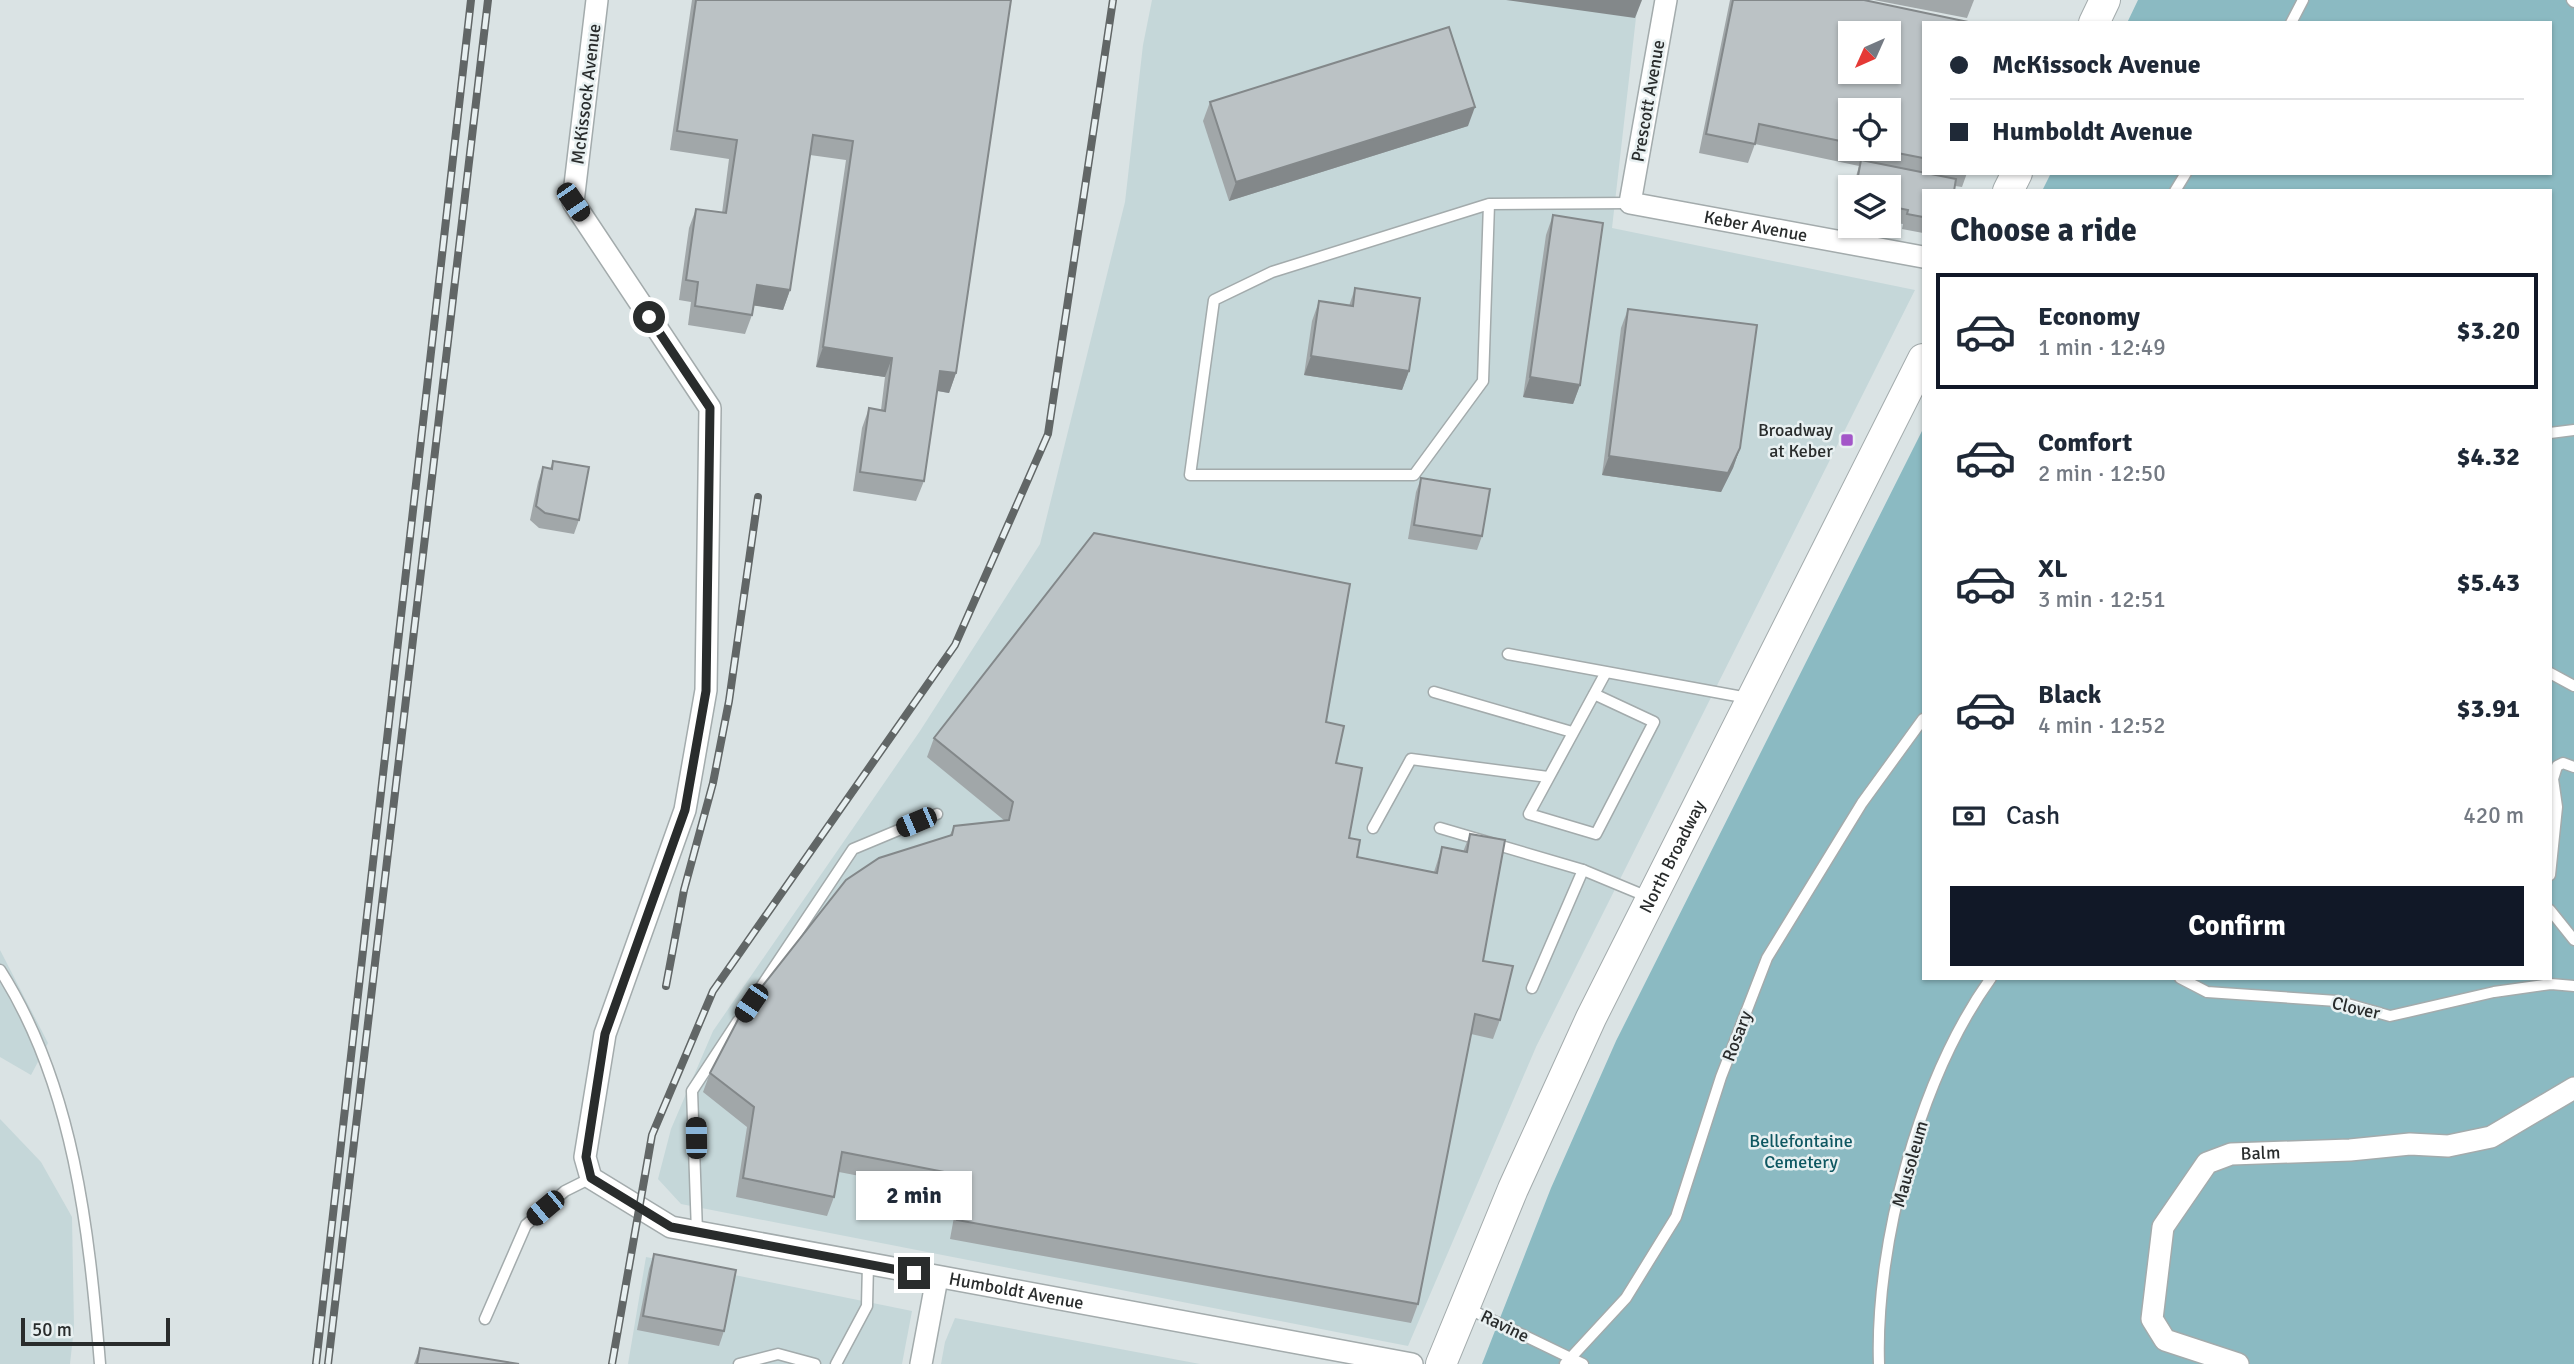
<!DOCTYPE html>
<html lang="en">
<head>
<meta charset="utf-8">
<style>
	body { margin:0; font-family:Signika,sans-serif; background:#f2f2f3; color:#1f2937; height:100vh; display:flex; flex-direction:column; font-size:26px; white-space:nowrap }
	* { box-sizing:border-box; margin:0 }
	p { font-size:23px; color:#747a83 }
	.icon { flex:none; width:38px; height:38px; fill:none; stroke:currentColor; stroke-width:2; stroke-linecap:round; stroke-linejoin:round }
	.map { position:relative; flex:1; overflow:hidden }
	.side { position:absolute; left:1922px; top:189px; width:630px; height:791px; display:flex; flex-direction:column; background:#fff; border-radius:0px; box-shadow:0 2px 5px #0004 }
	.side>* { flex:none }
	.hud { position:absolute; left:1922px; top:21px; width:630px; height:154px; border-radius:0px; box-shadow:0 2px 5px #0004; display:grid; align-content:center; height:154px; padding:0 28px; background:#fff }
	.needle { width:46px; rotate:225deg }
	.controls { position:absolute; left:1838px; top:21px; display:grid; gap:14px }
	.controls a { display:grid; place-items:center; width:63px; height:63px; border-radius:0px; background:#fff; box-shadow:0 2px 5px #0004; font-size:35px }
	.scale { position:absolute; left:21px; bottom:18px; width:149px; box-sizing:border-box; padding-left:7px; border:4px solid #292c2c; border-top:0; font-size:19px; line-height:24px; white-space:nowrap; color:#292c2c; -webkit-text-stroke:5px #e8f0f1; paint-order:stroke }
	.end { position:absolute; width:32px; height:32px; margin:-16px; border:9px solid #292c2c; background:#fff; box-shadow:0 0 0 4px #fff }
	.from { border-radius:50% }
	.bubble { position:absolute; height:49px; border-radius:0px; background:#fff; box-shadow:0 2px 5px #0004; font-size:23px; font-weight:800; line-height:49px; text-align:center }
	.car { position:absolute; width:21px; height:42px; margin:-21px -10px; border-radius:9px; box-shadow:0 0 5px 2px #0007; background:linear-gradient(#222 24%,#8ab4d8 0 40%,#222 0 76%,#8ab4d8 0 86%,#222 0) }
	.hud b { display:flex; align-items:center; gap:24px; height:66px; font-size:26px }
	.hud b+b { border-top:2px solid #e0e1e3 }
	.hud i { width:18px; height:18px; background:#1f2937 }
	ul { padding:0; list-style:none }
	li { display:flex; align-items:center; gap:21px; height:116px; margin:0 14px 10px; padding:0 14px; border:4px solid transparent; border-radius:0px }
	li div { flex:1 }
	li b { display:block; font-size:26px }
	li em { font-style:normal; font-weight:800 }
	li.on { border-color:#111827 }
	li>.icon { width:63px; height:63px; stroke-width:1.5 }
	h2 { padding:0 28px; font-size:32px; line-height:84px }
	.pay { display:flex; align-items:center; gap:18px; height:77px; padding:0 28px; font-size:26px }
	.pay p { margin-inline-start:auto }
	.action { display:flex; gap:14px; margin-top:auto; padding:14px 28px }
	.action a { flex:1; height:80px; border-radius:0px; background:#111827; color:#fff; font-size:28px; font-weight:800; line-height:80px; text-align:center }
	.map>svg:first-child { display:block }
</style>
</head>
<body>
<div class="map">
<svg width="2574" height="1364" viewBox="0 0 2574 1364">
	<rect width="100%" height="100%" fill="#dae3e4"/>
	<!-- built -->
	<g fill="#c5d7d9">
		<path d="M1152,0H1638L1612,228L1915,290L1536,1047L1408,1346L681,1204L658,1179L671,1129L713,1031L920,731L1040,544L1125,202L1143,45Z"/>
		<path d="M0,950L48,1043L31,1075L0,1057Z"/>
		<path d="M0,1119L41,1162L72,1217L74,1327L70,1364H0Z"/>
		<path d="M646,1257L912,1311L902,1364H628Z"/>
		<path d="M955,1318L1200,1364H941L945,1342Z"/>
	</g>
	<!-- green -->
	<path fill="#8bbac2" d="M2138,0H2574V1364H1482L1551,1188L1616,1041L1923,429V978H2550V191H2042L2051,173H2550V23H2127Z"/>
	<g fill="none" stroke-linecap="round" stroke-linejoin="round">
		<!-- lane casing -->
		<g stroke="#a3abac" stroke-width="13">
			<g id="lane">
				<path d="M2572,0L2574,2"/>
				<path d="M2291,23L2303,0"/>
				<path d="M2175,191L2186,173"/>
				<path d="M1489,204L1483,381L1414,475H1190L1214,300L1272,272L1489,204L1630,203"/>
				<path d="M2550,433L2574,430"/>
				<path d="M1508,654L1748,698"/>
				<path d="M2550,673L2574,686"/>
				<path d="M1434,692L1572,732"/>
				<path d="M1594,694L1654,722L1596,834L1529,814L1605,674"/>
				<path d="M1373,828L1411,759L1548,777"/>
				<path d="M1440,828L1583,870L1648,897"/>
				<path d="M2550,875L2557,807L2553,779L2557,766L2563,763L2574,767"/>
				<path d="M2550,910L2574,940"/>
				<path d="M0,970C74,1086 89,1230 100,1364"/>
				<path d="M2180,978L2207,992L2337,1001L2390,1016L2494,992L2551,984L2574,986"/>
				<path d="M1532,988L1583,870"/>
				<path d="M753,999L853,849L937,814"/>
				<path d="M697,1232L692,1091L738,1021"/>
				<path d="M1467,1308L1583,1364"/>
				<path d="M485,1319L526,1225L565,1191L591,1178"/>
				<path d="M739,1364L778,1354L815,1364"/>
				<path d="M836,1364L867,1306L868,1264"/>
				<path d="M1565,1364L1626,1298L1676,1217L1721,1077L1767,958L1862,803L1923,719"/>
				<path d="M1879,1364C1875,1243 1920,1077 1991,978"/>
			</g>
		</g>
		<!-- street casing -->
		<g stroke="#a3abac" stroke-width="24">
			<g id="street">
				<path id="s1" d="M597,0L573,202L710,408L706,690L685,810L605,1034L585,1157L591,1178L671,1227L1412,1364"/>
				<path id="s2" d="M1666,0L1630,203L1923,257"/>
				<path d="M921,1364L937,1278"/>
				<path id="s3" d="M2238,1364L2165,1340L2152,1319L2163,1227L2207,1163L2231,1154L2350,1150L2410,1144L2448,1146L2491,1137L2574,1088"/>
			</g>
		</g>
		<!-- secondary casing -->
		<g stroke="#a3abac" stroke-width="32">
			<g id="secondary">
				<path d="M2094,23L2105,0"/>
				<path d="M2008,191L2017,173"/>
				<path id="s4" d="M1441,1364L1513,1189L1591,1018L1923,359"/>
			</g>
		</g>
		<!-- lane -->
		<use href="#lane" stroke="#fff" stroke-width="10"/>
		<!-- street -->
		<use href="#street" stroke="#fff" stroke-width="21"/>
		<!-- secondary -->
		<use href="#secondary" stroke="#fff" stroke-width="30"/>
		<!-- rail casing -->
		<g stroke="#616666" stroke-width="8">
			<g id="rail">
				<path d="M666,986L684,890L713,783L729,701L758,497"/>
				<path d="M316,1364L471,0"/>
				<path d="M328,1364L488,0"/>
				<path d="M612,1364L652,1135L713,991L955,645L1048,434L1113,0"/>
			</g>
		</g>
		<!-- rail -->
		<use href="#rail" stroke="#e8f0f1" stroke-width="5" stroke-dasharray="16" stroke-linecap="butt"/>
	</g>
	<!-- wall -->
	<g fill="#a1a7a9" fill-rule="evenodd">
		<path d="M692,0H1011L956,373L949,393L937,391L924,481L916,501L853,491L862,428L869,408L881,410L885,377L816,367L846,160L810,155L790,290L783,310L754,305L752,315L745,334L688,325L691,302L679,300L689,228L696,209L722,213L729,159L670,150Z"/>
		<path d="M1730,0H1864L1923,23V173H1967L1962,187L1955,186L1923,191V233L1902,229L1903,224L1888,222V187H1853L1859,166L1755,144L1748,163L1699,153ZM1850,110L1888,149H1850Z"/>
		<path d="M1874,0H1974L1967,18Z"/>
		<path d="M1210,102L1468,126L1229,201L1203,121Z"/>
		<path d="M1553,215L1580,385L1573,404L1523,397L1546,235Z"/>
		<path d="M1355,288L1409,371L1402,390L1304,375L1312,321L1319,301L1349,306Z"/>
		<path d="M1628,309L1740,448L1733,468L1721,492L1602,475L1621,328Z"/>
		<path d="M553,461L579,520L574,534L539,528L530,520L538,482L543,467L550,469Z"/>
		<path d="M1421,478L1482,536L1477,550L1408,539L1416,492Z"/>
		<path d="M1326,722L1336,763L1349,838L1357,857L1434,872L1442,847L1463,852L1470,834L1483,961L1500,1020L1493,1039L1471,1034L1418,1304L1411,1323L950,1239L958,1195L839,1172L834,1197L827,1216L736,1197L747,1127L703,1092L710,1073L950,835L954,826L1005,821L927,757L934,738Z"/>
		<path d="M654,1254L724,1331L719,1346L637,1330L649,1269Z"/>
		<path d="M420,1348L519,1364H414Z"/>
	</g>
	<!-- shaded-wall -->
	<g fill="#83888a">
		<path d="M1506,0H1642L1635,18Z"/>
		<path d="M1475,107L1468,126L1229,201L1236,182Z"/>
		<path d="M757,285L790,290L783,310L750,305Z"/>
		<path d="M823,347L892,358L885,377L816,367Z"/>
		<path d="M1311,356L1409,371L1402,390L1304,375Z"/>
		<path d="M940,371L956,373L949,393L933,390Z"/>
		<path d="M1530,377L1580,385L1573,404L1523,397Z"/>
		<path d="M1740,448L1733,468L1721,492L1602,475L1609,456Z"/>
	</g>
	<!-- building -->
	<g fill="#bbc2c5" stroke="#83888a" stroke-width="2" fill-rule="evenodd">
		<path d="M696,0H1011L956,373L940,371L924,481L860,472L869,408L885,411L892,358L823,347L853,141L813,135L790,290L757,285L752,315L695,306L698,282L686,280L696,209L726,213L737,140L677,131Z"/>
		<path d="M1733,0H1864L1973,23H1923V158L1877,149H1888V110H1850V143L1759,124L1755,144L1706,134ZM1850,33H1888V72H1850Z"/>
		<path d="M1449,27L1475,107L1236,182L1210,102Z"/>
		<path d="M1861,160L1956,179L1954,191H1923V217L1907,214L1908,210L1888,206V187H1856Z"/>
		<path d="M1553,215L1603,223L1580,385L1530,377Z"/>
		<path d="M1355,288L1420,298L1409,371L1311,356L1319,301L1353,306Z"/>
		<path d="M1628,309L1757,325L1740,448L1728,473L1609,456Z"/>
		<path d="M553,461L589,467L579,520L545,513L536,506L543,467L552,469Z"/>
		<path d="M1421,478L1490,489L1482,536L1414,525Z"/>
		<path d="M1094,533L1350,584L1326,722L1344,726L1336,763L1362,768L1349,838L1360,840L1357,857L1437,873L1442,847L1467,852L1470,834L1505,840L1483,961L1513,966L1500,1020L1475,1014L1418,1304L957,1220L965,1176L842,1152L834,1197L743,1178L754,1107L710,1073L742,1012L846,880L879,858L952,835L954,826L1009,820L1013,802L934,738Z"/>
		<path d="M654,1254L736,1270L724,1331L643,1316Z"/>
		<path d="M420,1348L519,1364H417Z"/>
	</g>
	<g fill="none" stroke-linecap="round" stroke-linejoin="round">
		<!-- route -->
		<path stroke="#292c2c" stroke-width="9" d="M649,317L710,408L706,691L685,810L605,1034L586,1157L591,1178L671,1227L914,1273"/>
	</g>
	<!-- markers -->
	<rect fill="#a356c8" stroke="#e8f0f1" stroke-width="2.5" x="1840" y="433" width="14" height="14" rx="3.5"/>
	<g text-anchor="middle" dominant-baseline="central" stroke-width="5" stroke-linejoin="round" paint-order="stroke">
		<!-- street labels -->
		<g font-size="18" fill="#292c2c" stroke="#e8f0f1">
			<text transform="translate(586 94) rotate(-83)">McKissock Avenue</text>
			<text transform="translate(1648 101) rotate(-80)">Prescott Avenue</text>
			<text stroke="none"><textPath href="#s2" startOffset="334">Keber Avenue</textPath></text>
			<text stroke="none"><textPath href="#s4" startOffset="558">North Broadway</textPath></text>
			<text transform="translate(2356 1008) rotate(13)">Clover</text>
			<text transform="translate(1737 1036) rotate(-69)">Rosary</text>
			<text stroke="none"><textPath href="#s3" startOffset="327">Balm</textPath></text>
			<text transform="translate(1910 1164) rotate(-74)">Mausoleum</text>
			<text stroke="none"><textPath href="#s1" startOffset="1684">Humboldt Avenue</textPath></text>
			<text transform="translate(1505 1326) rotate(26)">Ravine</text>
		</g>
		<!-- poi labels -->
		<g font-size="18" fill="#292c2c" stroke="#e8f0f1" text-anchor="end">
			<text x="1833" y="430">Broadway<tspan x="1833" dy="21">at Keber</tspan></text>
		</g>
		<!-- park labels -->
		<g font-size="18" fill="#0e5761" stroke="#e8f0f1">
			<text x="1801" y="1141">Bellefontaine<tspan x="1801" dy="21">Cemetery</tspan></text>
		</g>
	</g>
</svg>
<div class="controls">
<a><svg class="needle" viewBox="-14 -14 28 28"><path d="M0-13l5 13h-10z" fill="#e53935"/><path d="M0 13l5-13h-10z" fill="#747a83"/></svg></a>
<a><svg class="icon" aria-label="locate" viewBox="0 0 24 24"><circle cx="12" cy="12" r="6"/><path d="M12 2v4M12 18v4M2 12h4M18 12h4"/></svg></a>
<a><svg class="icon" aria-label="layers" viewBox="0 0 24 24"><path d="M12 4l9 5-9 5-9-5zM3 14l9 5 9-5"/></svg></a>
</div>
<div class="scale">50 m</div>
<i class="end from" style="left:649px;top:317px"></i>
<i class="end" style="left:914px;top:1273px"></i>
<div class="bubble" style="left:856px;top:1171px;width:116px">2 min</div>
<i class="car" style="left:573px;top:202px;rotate:146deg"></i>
<i class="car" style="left:916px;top:822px;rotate:247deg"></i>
<i class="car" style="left:751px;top:1003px;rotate:214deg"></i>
<i class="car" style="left:696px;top:1138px;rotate:359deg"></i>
<i class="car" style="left:545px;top:1208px;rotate:230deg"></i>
<div class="hud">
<b><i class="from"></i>McKissock Avenue</b>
<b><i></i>Humboldt Avenue</b>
</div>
<section class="side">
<h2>Choose a ride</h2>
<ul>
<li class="on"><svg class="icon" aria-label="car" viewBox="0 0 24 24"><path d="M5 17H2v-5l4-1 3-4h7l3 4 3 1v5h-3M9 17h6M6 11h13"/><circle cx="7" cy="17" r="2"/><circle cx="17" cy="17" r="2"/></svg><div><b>Economy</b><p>1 min · 12:49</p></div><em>$3.20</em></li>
<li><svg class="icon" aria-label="car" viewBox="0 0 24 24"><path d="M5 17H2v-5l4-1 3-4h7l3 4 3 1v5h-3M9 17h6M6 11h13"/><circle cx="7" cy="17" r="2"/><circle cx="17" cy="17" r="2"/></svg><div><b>Comfort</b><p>2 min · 12:50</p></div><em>$4.32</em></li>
<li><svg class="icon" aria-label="car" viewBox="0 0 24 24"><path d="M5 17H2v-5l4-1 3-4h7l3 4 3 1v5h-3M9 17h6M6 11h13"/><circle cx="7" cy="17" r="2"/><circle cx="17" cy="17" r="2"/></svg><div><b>XL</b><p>3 min · 12:51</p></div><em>$5.43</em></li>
<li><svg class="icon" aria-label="car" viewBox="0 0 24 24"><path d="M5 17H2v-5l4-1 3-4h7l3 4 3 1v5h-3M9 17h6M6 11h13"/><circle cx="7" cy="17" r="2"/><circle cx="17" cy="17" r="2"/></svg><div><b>Black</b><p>4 min · 12:52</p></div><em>$3.91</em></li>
</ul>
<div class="pay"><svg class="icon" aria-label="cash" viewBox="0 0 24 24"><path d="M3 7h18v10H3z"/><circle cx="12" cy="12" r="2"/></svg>Cash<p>420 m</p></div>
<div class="action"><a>Confirm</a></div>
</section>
</div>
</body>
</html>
